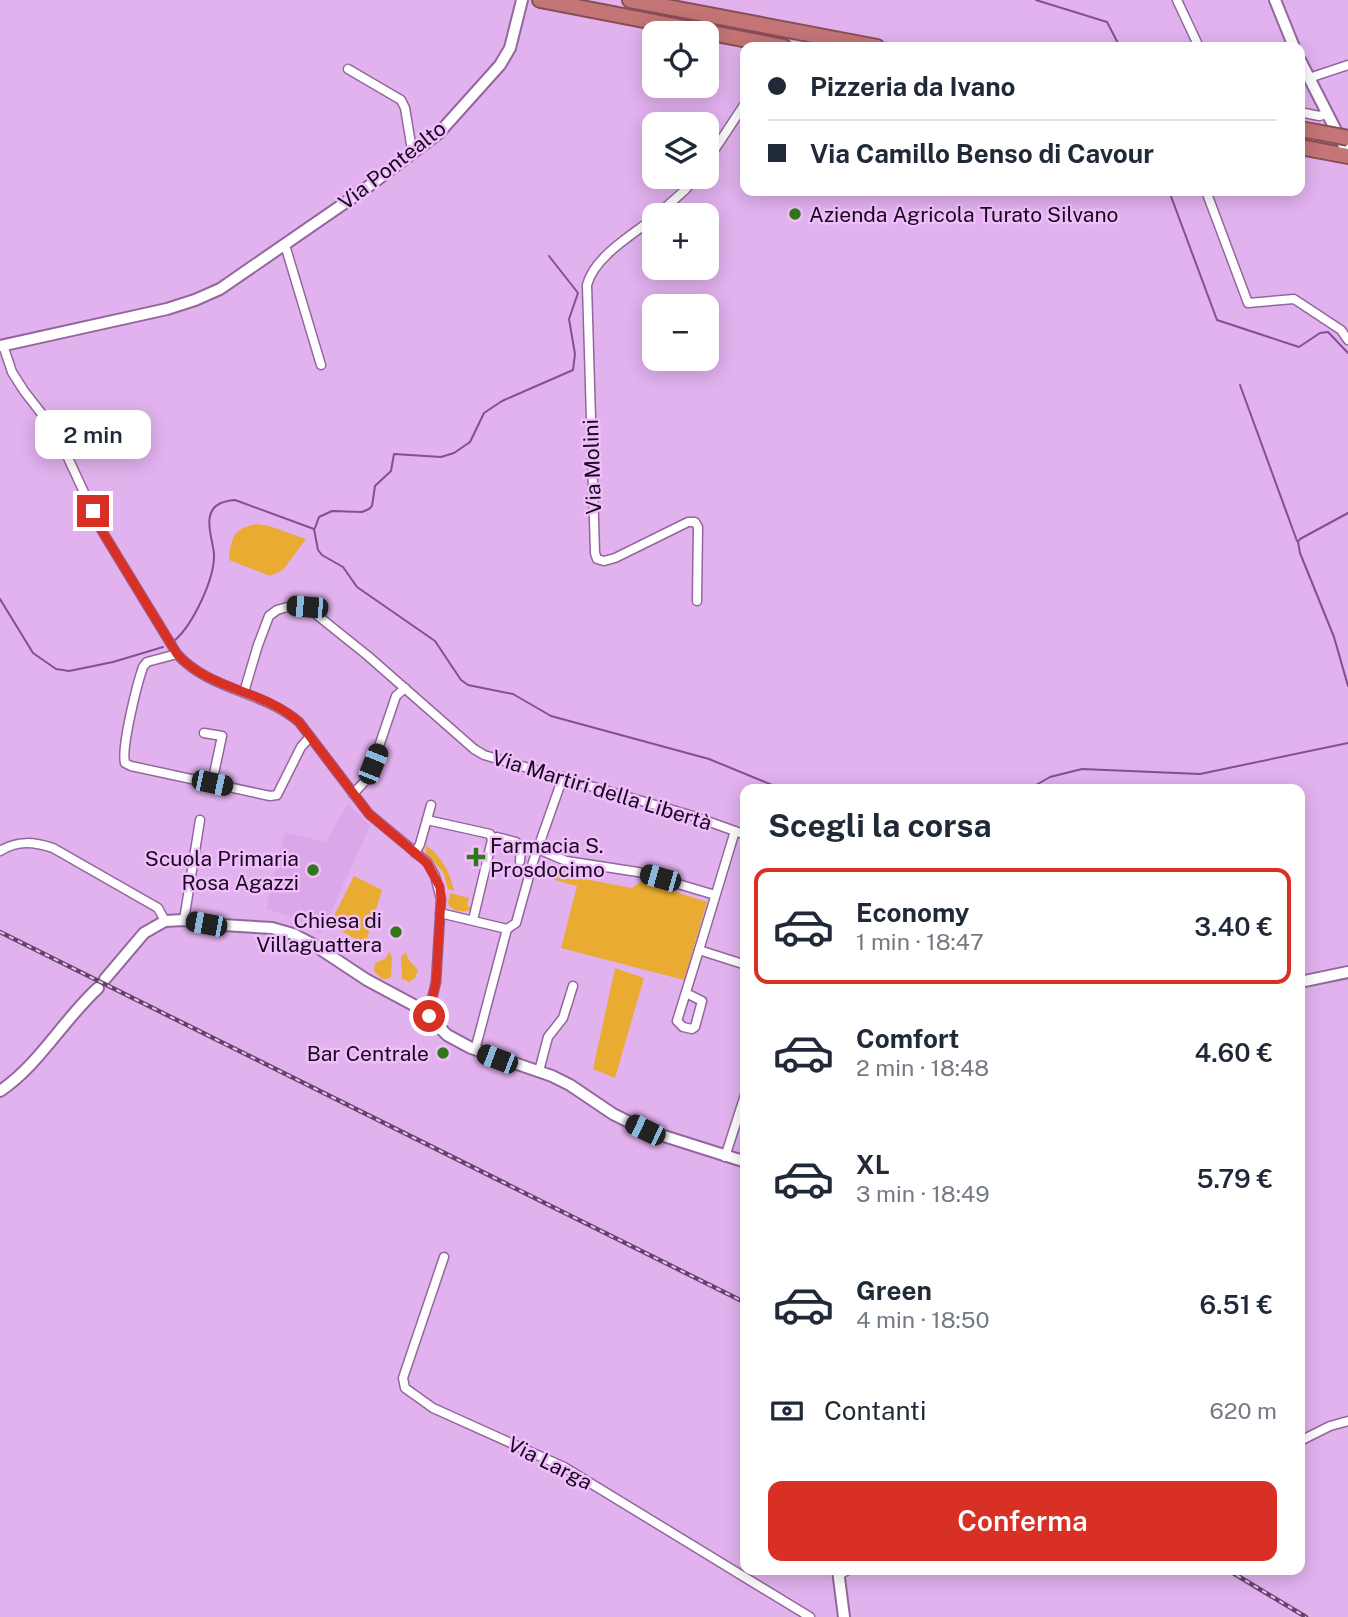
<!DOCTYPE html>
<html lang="it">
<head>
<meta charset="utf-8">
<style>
	body { margin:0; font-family:"Public Sans",sans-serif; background:#f6f6f7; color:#1f2937; height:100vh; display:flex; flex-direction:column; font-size:26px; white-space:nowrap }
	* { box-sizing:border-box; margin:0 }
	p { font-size:23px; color:#747a83 }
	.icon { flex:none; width:38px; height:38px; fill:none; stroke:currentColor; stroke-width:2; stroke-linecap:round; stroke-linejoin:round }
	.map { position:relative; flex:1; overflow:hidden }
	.panel { position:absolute; left:740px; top:784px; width:565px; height:791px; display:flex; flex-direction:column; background:#fff; border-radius:14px; box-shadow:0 4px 18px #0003 }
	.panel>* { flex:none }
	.hud { position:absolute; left:740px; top:42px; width:565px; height:154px; border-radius:14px; box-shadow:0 4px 18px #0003; display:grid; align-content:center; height:154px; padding:0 28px; background:#fff }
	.controls { position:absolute; left:642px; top:21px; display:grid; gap:14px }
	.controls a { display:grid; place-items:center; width:77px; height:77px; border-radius:14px; background:#fff; box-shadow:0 4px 18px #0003; font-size:35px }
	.end { position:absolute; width:32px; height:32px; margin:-16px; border:9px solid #d93025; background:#fff; box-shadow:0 0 0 4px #fff }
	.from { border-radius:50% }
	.bubble { position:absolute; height:49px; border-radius:14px; background:#fff; box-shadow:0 4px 18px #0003; font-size:23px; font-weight:600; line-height:49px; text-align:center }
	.car { position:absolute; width:21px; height:42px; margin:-21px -10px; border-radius:9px; box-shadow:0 0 5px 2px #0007; background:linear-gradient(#222 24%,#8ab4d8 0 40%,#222 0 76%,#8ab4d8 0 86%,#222 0) }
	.hud b { display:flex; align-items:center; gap:24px; height:66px; font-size:26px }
	.hud b+b { border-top:2px solid #e0e1e3 }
	.hud i { width:18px; height:18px; background:#1f2937 }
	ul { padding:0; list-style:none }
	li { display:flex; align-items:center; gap:21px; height:116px; margin:0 14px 10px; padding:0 14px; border:4px solid transparent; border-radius:14px }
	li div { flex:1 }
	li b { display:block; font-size:26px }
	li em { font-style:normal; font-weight:600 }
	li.active { border-color:#d93025 }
	li>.icon { width:63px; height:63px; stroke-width:1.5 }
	h2 { padding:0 28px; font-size:32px; line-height:84px }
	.pay { display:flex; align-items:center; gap:18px; height:77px; padding:0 28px; font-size:26px }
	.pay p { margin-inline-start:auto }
	.primary-button { display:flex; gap:14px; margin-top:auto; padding:14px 28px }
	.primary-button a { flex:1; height:80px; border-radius:14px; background:#d93025; color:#fff; font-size:28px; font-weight:600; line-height:80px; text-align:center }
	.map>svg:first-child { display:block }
</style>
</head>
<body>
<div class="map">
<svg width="1348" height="1617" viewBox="0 0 1348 1617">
	<rect width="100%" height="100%" fill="#e2b2ee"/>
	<!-- built -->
	<path fill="#dca7e9" d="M348,803L370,826L321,934L316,932L317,929L313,926L266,908L285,832L325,842Z"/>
	<!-- green -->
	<g fill="#e9ab32">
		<path d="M257,524L269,526L306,539L283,570L270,576L229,560C231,538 233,528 257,524Z"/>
		<path d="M426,845C442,857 450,872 454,891L448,889L443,872L426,853Z"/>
		<path d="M554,866L582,874L584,879L632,888L642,881L707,902L684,980L561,948L577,886L551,879Z"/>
		<path d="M354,876L382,890L365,945L342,931L345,919L341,916L333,929L329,926Z"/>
		<path d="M450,893L469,898L467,906L471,907L470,910C462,913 451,911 448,903Z"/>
		<path d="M389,952L392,957L391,976L388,979H382L374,971L375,963L385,959Z"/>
		<path d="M406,952L408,959L418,970L415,978L409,982L402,979L401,957Z"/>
		<path d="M615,968L644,978L615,1078L593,1069Z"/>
	</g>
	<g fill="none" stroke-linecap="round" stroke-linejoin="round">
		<!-- stream -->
		<g stroke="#854e93" stroke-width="2">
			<path d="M1036,0L1107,22L1120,47"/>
			<path d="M1169,191L1217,320L1299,347L1320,333L1328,332L1348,353"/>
			<path d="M1240,385L1297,541"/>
			<path d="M1348,513L1300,539L1298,542L1300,553L1334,637L1348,686"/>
			<path d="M315,528L319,517L332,511L362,512L369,509L372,506L375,486L391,471L394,454L441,457L454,453L470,442L484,413L502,401L573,370L575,354L569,319L578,293L549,256"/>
			<path d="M0,599L33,653L56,669L69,671L113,662L163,647"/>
			<path d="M174,641C193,625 215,578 214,554C213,542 207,527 210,516C213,503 225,501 235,500L314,529L318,550L322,555L343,567L357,587L435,641L461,680L468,685L513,694L551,716L709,759L782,789"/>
			<path d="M1029,789L1050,777L1082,769L1200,774L1348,743"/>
		</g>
		<!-- street casing -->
		<g stroke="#93669e" stroke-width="11">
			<g id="street">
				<path d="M1177,0L1199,47"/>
				<path d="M348,69L401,100L405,108L412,150L415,152"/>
				<path d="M1309,78L1348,65"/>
				<path d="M1300,112L1319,116L1327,114"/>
				<path d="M707,161L746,102"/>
				<path d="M1206,191L1248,303L1294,299L1341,330L1348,340"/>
				<path d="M657,215L685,190L696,177"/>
				<path d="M654,218C632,235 594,257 587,285L595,553L597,559L604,561L615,558L688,522H695L698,527L697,601"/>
				<path d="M285,245L321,365"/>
				<path d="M3,345L12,372L24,391L56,432L102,531L177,654C209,690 263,691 299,722L369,814L427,862L435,876L441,899L436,982L432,999L423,1010"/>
				<path d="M177,654L147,662L143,667C137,684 121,748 125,763L131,766L270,796L277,795L301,747L309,738"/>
				<path d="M244,692L258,645L269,616L277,610L291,606L307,607L368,656L474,749L484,755L693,816L746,835"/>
				<path d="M204,733L222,736L212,783"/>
				<path d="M353,794L366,780L373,764L396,696L405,688"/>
				<path d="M427,820L490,834L492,840L473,920"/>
				<path d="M735,831L699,950L746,965"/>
				<path d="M492,840L497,837L516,842L521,849L520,861"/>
				<path d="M538,849L566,861L638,872L715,895"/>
				<path d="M0,851C18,840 34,842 53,848L158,908L165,921"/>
				<path d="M415,853L420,844L431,805"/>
				<path d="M440,913L507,929L516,923L533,862L563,777"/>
				<path d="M184,920L200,820"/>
				<path d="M686,993L702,1001L695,1027L692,1029L683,1027L677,1021L699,950"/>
				<path d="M475,1050L507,929"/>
				<path d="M539,1071L548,1037L563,1018L573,986"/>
				<path d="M725,1157L746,1092"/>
				<path d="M444,1257L403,1378L405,1388L433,1408L564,1467L810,1617"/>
				<path d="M1300,1441L1330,1426L1348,1421"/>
				<path d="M839,1575L848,1570"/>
			</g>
		</g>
		<!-- secondary casing -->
		<g stroke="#93669e" stroke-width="14">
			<g id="secondary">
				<path d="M1275,0L1294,47"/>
				<path d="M1300,60L1348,154"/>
				<path d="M0,346L167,309L195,300L220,289L365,189L439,133L500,65L510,48L522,0"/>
				<path d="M105,979L144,933L165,921L184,920L206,924L272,928L293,934L314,945L367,980L423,1010L447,1035L471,1048L552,1076L570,1085L613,1114L645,1130L746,1162"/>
				<path d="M1300,982L1348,972"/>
				<path d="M0,1091C38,1066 64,1019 98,988"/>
				<path d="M838,1570L844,1617"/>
			</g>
		</g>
		<!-- highway casing -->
		<g stroke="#884e56" stroke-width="18">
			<g id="highway">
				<path d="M540,0L784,47"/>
				<path d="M630,0L877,47"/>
				<path d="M1300,129L1317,132"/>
				<path d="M1300,147L1348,156"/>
			</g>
		</g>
		<!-- street -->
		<use href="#street" stroke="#fff" stroke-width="8"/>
		<!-- secondary -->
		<use href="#secondary" stroke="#fff" stroke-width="10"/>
		<!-- highway -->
		<use href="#highway" stroke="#c47576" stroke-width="14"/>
		<!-- rail casing -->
		<g stroke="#614568" stroke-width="4.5">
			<g id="rail">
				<path d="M0,932L746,1303"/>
				<path d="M1228,1570L1306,1617"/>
			</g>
		</g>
		<!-- rail -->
		<use href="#rail" stroke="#efbffc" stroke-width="2" stroke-dasharray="5" stroke-linecap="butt"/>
		<!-- highway-bridge casing -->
		<g stroke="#884e56" stroke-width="18" stroke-linecap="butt">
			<path id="highway-bridge" d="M1317,132L1348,138"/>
		</g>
		<!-- highway-bridge -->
		<use href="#highway-bridge" stroke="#c47576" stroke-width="14"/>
	</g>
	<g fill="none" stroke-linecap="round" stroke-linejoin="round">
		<!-- route -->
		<path stroke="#d93025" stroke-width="9" d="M93,511L102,531L177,654C209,690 264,690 299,722L369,814L427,863L440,887L441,899L436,982L432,999L423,1010L429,1016"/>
	</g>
	<!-- markers -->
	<g fill="#30771a" stroke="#efbffc" stroke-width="2.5">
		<circle cx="795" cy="214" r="7"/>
		<path d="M472.5 846.5h7v7h7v7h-7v7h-7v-7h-7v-7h7z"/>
		<circle cx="313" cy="870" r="7"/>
		<circle cx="396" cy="932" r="7"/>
		<circle cx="443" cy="1053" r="7"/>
	</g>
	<g text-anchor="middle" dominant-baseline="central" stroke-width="5" stroke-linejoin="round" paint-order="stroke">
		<!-- street labels -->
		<g font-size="21" fill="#18071c" stroke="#efbffc">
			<text transform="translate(392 165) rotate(-38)">Via Pontealto</text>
			<text transform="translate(592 467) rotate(-92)">Via Molini</text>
			<text transform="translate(602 790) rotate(17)">Via Martiri della Libertà</text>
			<text transform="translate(550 1463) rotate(27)">Via Larga</text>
		</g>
		<!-- poi labels -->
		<g font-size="21" fill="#18071c" stroke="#efbffc" text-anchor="end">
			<text x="809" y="214" text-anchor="start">Azienda Agricola Turato Silvano</text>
			<text x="490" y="845" text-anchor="start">Farmacia S.<tspan x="490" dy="24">Prosdocimo</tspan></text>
			<text x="299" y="858">Scuola Primaria<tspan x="299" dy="24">Rosa Agazzi</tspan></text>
			<text x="382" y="920">Chiesa di<tspan x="382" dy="24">Villaguattera</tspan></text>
			<text x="429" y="1053">Bar Centrale</text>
		</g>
	</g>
</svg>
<div class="controls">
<a><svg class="icon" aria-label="locate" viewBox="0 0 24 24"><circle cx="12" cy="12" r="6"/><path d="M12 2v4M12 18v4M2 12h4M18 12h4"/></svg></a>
<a><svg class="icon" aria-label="layers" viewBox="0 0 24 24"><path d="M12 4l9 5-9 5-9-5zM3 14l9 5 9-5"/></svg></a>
<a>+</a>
<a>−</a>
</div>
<i class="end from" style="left:429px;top:1016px"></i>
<i class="end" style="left:93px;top:511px"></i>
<div class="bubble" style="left:35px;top:410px;width:116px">2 min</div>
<i class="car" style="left:307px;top:607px;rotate:275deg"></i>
<i class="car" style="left:373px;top:764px;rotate:22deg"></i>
<i class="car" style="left:212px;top:783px;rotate:102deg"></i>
<i class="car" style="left:660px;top:878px;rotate:286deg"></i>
<i class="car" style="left:206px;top:924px;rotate:281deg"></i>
<i class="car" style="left:497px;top:1059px;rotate:291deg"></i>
<i class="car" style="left:645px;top:1130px;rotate:296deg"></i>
<div class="hud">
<b><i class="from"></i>Pizzeria da Ivano</b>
<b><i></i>Via Camillo Benso di Cavour</b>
</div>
<section class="panel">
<h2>Scegli la corsa</h2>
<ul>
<li class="active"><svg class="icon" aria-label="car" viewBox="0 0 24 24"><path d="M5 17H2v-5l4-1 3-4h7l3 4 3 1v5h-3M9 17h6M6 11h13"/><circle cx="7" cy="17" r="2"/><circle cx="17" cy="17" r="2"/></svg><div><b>Economy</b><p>1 min · 18:47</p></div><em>3.40 €</em></li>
<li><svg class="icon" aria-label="car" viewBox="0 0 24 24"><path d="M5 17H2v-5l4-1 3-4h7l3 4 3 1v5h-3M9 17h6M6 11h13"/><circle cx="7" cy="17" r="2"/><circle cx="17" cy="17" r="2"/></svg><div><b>Comfort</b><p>2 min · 18:48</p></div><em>4.60 €</em></li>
<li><svg class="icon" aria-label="car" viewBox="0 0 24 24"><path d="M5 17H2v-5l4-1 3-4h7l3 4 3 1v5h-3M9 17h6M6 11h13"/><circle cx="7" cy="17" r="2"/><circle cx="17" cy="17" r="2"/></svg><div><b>XL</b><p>3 min · 18:49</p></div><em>5.79 €</em></li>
<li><svg class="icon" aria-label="car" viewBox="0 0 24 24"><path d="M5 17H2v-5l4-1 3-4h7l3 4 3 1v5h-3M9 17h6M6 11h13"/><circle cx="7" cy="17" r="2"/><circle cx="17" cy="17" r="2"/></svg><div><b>Green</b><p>4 min · 18:50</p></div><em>6.51 €</em></li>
</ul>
<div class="pay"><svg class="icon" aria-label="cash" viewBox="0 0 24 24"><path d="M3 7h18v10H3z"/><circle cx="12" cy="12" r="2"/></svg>Contanti<p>620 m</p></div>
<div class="primary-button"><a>Conferma</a></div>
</section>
</div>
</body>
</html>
